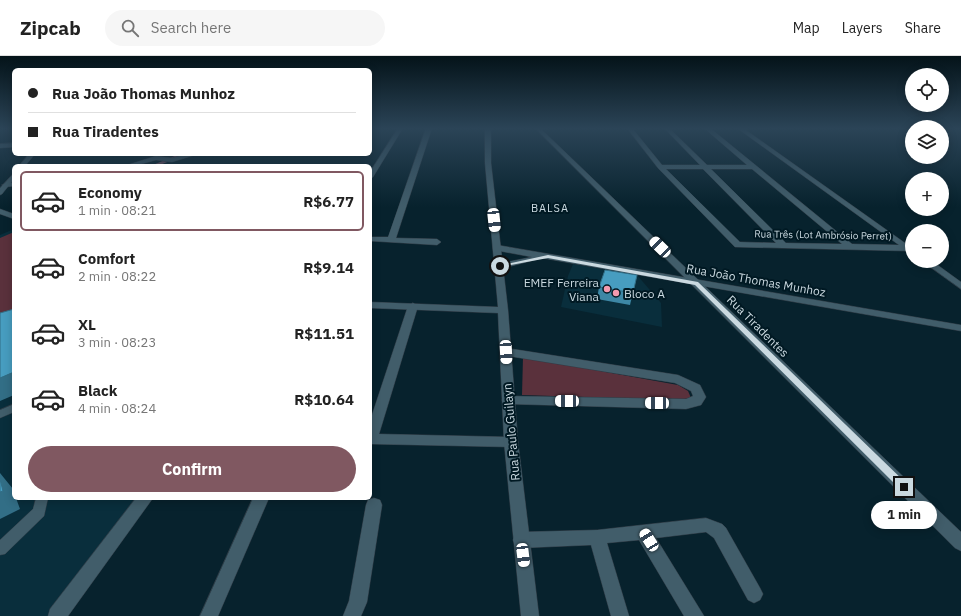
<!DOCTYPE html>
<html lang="en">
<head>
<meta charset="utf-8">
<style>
	body { margin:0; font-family:"IBM Plex Sans",sans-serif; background:#f6f6f6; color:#222; height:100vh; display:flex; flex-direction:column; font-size:15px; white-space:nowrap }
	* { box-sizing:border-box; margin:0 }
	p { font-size:13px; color:#767676 }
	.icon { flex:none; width:22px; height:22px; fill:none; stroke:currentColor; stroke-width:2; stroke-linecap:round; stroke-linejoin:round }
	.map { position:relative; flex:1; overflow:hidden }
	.sheet { position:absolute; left:12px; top:108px; width:360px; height:336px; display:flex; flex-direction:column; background:#fff; border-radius:6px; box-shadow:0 2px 10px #0003 }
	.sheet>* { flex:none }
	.hud { position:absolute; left:12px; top:12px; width:360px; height:88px; border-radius:6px; box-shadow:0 2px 10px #0003; display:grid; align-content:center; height:88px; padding:0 16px; background:#fff }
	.controls { position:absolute; left:905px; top:12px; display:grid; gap:8px }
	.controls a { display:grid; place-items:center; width:44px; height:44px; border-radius:50%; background:#fff; box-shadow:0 2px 10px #0003; font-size:20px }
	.end { position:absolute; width:18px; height:18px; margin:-9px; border:5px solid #cad9e0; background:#111; box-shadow:0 0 0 2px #111 }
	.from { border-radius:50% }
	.bubble { position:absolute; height:28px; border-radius:14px; background:#fff; box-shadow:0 2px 10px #0003; font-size:13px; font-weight:700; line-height:28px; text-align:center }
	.car { position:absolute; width:12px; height:24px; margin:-12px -6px; border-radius:5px; box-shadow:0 0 3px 1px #0007; background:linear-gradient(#fff 24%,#345 0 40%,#fff 0 76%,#345 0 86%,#fff 0) }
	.hud b { display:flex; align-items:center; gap:14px; height:38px; font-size:15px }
	.hud b+b { border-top:1px solid #e0e0e0 }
	.hud i { width:10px; height:10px; background:#222 }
	ul { padding:7px 0 0; list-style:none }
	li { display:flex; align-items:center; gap:12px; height:60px; margin:0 8px 6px; padding:0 8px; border:2px solid transparent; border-radius:6px }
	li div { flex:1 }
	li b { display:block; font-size:15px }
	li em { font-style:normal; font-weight:700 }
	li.active { border-color:#805861 }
	li>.icon { width:36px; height:36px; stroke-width:1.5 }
	.cta { display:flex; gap:8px; margin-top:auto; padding:8px 16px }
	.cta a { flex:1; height:46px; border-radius:24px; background:#805861; color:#fff; font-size:16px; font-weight:700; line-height:46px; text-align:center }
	header { display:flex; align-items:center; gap:24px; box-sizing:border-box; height:56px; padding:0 20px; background:#fff; border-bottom:1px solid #e0e0e0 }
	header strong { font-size:19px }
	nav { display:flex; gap:22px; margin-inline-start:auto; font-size:14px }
	.search { width:280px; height:36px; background:#f6f6f6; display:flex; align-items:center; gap:10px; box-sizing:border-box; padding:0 14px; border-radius:22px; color:#767676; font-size:15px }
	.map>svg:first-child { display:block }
</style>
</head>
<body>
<header>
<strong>Zipcab</strong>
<div class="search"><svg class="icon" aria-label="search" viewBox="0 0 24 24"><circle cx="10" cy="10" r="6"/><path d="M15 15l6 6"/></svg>Search here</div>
<nav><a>Map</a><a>Layers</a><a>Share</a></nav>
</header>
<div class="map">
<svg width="961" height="560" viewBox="0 0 961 560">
	<rect width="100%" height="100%" fill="#07222d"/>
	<!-- built -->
	<g fill="#092e3c">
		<path d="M14,173V442H138L56,560H0V179Z"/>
		<path d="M573,208L637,219L661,247L662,271L561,251L568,220Z"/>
	</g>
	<!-- green -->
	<g fill="#5a313c">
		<path d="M14,176V256L0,261V182Z"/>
		<path d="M523,301L678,329L688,335L691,342L678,344L522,339Z"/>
	</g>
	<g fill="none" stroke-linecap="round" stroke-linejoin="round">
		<!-- stream -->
		<path stroke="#7c5363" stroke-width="2.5" d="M154,110L183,98"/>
		<!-- service casing -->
		<g stroke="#303c46" stroke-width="1">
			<g id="service">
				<path d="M14,348V356L0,362V354Z"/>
				<path d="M36,442H48L44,460L5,498L0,499V484L33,453Z"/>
			</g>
		</g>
		<!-- minor casing -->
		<g stroke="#303c46" stroke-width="1">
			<g id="minor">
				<path d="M398,72H403L373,121L370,123V116Z"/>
				<path d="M426,72H432L396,182L437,183L441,186L437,189L370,185V181H388Z"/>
				<path d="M627,72H632L662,109H700L664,72H669L707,109H747L704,72H710L852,188L899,189L737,72H743L912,192L908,195L735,191L658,112ZM666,113H703L776,187L740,186ZM711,113H752L842,188L786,187Z"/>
				<path d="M14,87V91L0,92V88Z"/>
				<path d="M188,98H198L172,106L156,104L134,110H124L156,100L172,102Z"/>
				<path d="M14,126V130L5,131L2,129Z"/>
				<path d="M497,189L961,269V275L542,202L500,213L497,212V208L532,201L494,194L493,192Z"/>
				<path d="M922,205H932L961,226V233Z"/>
				<path d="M413,247L418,250L379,378L511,381L516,382L518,386L516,390L511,391L370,388V365L408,250Z"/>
				<path d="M506,292L678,319L700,329L706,341L701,349L686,353L508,348L503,347L502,344L503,341L508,340L686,343L693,340L691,335L675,327L502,299L500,296Z"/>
				<path d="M136,442H153L68,560H48L50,553Z"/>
				<path d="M374,442L380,444L382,449L367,546L361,560H343L349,545L366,449L368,444Z"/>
				<path d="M706,462L722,468L726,472L760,532L763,538L760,544L754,547L748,544L714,482L706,476L656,482L704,560H684L639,484L607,487L629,560H611L591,489L521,492L515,489L513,484L515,479L521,476L597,474Z"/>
			</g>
		</g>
		<!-- tertiary casing -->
		<g stroke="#303c46" stroke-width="1">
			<g id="tertiary">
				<path d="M485,72H491V107L508,254L518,386L539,560H521L504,386L498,257L370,252V246L498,251L485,107Z"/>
				<path d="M535,72H540L961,476V495L955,492Z"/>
				<path d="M29,98H35L25,110H19Z"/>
				<path d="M14,117V123L2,138L0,139V132Z"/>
				<path d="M0,153L14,158V163L0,158Z"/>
				<path d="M253,442H269L218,560H200Z"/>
			</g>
		</g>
		<!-- service -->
		<use href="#service" fill="#415d6a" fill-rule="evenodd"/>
		<!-- minor -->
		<use href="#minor" fill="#415d6a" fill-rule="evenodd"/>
		<!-- tertiary -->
		<use href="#tertiary" fill="#415d6a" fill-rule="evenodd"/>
	</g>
	<!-- wall -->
	<path fill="#3d87a5" d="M637,219L630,249L597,243L599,231Z"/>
	<!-- shaded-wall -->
	<g fill="#326e86">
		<path d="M14,316V339L0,345V322Z"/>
		<path d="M0,417L13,433L14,435V442H16L20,453L0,463Z"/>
	</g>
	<!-- building -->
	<g fill="#479dc0" stroke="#326e86">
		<path d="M605,214L637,219L633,237L599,231Z"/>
		<path d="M14,253V316L0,322V257Z"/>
		<path d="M0,423L3,435L0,436Z"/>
	</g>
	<!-- sky -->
	<linearGradient id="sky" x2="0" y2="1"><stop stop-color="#041319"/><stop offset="0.48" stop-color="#2b4457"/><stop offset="1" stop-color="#2b4457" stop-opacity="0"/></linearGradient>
	<rect width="961" height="151" fill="url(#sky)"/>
	<!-- route -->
	<path fill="#cad9e0" d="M548,199L698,226L907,428V434H901L695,229L548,202L500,211L497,210Z"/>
	<!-- markers -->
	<g fill="#f29aaf" stroke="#001923" stroke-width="1.5">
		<circle cx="607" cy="233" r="4"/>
		<circle cx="616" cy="237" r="4"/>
	</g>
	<g text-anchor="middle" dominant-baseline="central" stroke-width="4" stroke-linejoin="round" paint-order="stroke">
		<!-- far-street labels -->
		<g font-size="10" fill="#cad9e0" stroke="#001923">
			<text transform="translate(823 179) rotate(1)">Rua Três (Lot Ambrósio Perret)</text>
		</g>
		<!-- far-neighbourhood labels -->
		<g font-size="11" letter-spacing="1" fill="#cad9e0" stroke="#001923">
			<text x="550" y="152">BALSA</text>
		</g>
		<!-- street labels -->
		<g font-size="12" fill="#cad9e0" stroke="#001923">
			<text transform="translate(756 224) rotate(10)">Rua João Thomas Munhoz</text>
			<text transform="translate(758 270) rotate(45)">Rua Tiradentes</text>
			<text transform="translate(511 376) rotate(-95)">Rua Paulo Guilayn</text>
		</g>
		<!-- poi labels -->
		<g font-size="12" fill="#cad9e0" stroke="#001923" text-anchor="end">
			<text x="599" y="226">EMEF Ferreira<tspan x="599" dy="14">Viana</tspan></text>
			<text x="624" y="237" text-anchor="start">Bloco A</text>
		</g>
	</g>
</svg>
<div class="controls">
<a><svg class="icon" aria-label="locate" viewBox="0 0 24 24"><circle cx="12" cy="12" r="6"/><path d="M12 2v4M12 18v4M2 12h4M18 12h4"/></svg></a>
<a><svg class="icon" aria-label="layers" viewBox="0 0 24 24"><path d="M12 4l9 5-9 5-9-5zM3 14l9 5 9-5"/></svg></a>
<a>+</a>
<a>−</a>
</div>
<i class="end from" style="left:500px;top:210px"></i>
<i class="end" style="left:904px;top:431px"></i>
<div class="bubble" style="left:871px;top:445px;width:66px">1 min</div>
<i class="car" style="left:494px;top:164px;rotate:174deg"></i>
<i class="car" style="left:660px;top:191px;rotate:314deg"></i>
<i class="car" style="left:506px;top:296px;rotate:177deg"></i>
<i class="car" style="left:567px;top:345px;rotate:271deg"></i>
<i class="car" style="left:657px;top:347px;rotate:271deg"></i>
<i class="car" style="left:649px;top:484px;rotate:328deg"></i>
<i class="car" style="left:523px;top:499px;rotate:173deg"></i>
<div class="hud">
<b><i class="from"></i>Rua João Thomas Munhoz</b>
<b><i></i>Rua Tiradentes</b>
</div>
<section class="sheet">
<ul>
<li class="active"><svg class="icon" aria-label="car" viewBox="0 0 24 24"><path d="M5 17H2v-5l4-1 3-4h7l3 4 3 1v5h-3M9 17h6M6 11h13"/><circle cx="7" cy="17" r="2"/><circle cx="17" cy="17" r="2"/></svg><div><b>Economy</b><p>1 min · 08:21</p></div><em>R$6.77</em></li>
<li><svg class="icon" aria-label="car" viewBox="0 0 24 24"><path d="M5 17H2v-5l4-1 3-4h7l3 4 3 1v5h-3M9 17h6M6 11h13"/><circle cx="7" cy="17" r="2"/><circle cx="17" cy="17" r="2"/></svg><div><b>Comfort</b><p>2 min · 08:22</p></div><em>R$9.14</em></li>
<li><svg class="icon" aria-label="car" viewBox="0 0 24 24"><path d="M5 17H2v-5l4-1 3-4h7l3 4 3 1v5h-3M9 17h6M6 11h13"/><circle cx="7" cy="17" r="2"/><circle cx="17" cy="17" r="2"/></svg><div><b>XL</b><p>3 min · 08:23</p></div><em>R$11.51</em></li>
<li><svg class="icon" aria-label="car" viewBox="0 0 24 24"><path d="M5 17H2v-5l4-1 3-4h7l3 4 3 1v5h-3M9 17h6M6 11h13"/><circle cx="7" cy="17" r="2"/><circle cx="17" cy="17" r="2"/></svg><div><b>Black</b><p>4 min · 08:24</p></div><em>R$10.64</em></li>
</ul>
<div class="cta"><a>Confirm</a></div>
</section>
</div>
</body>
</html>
